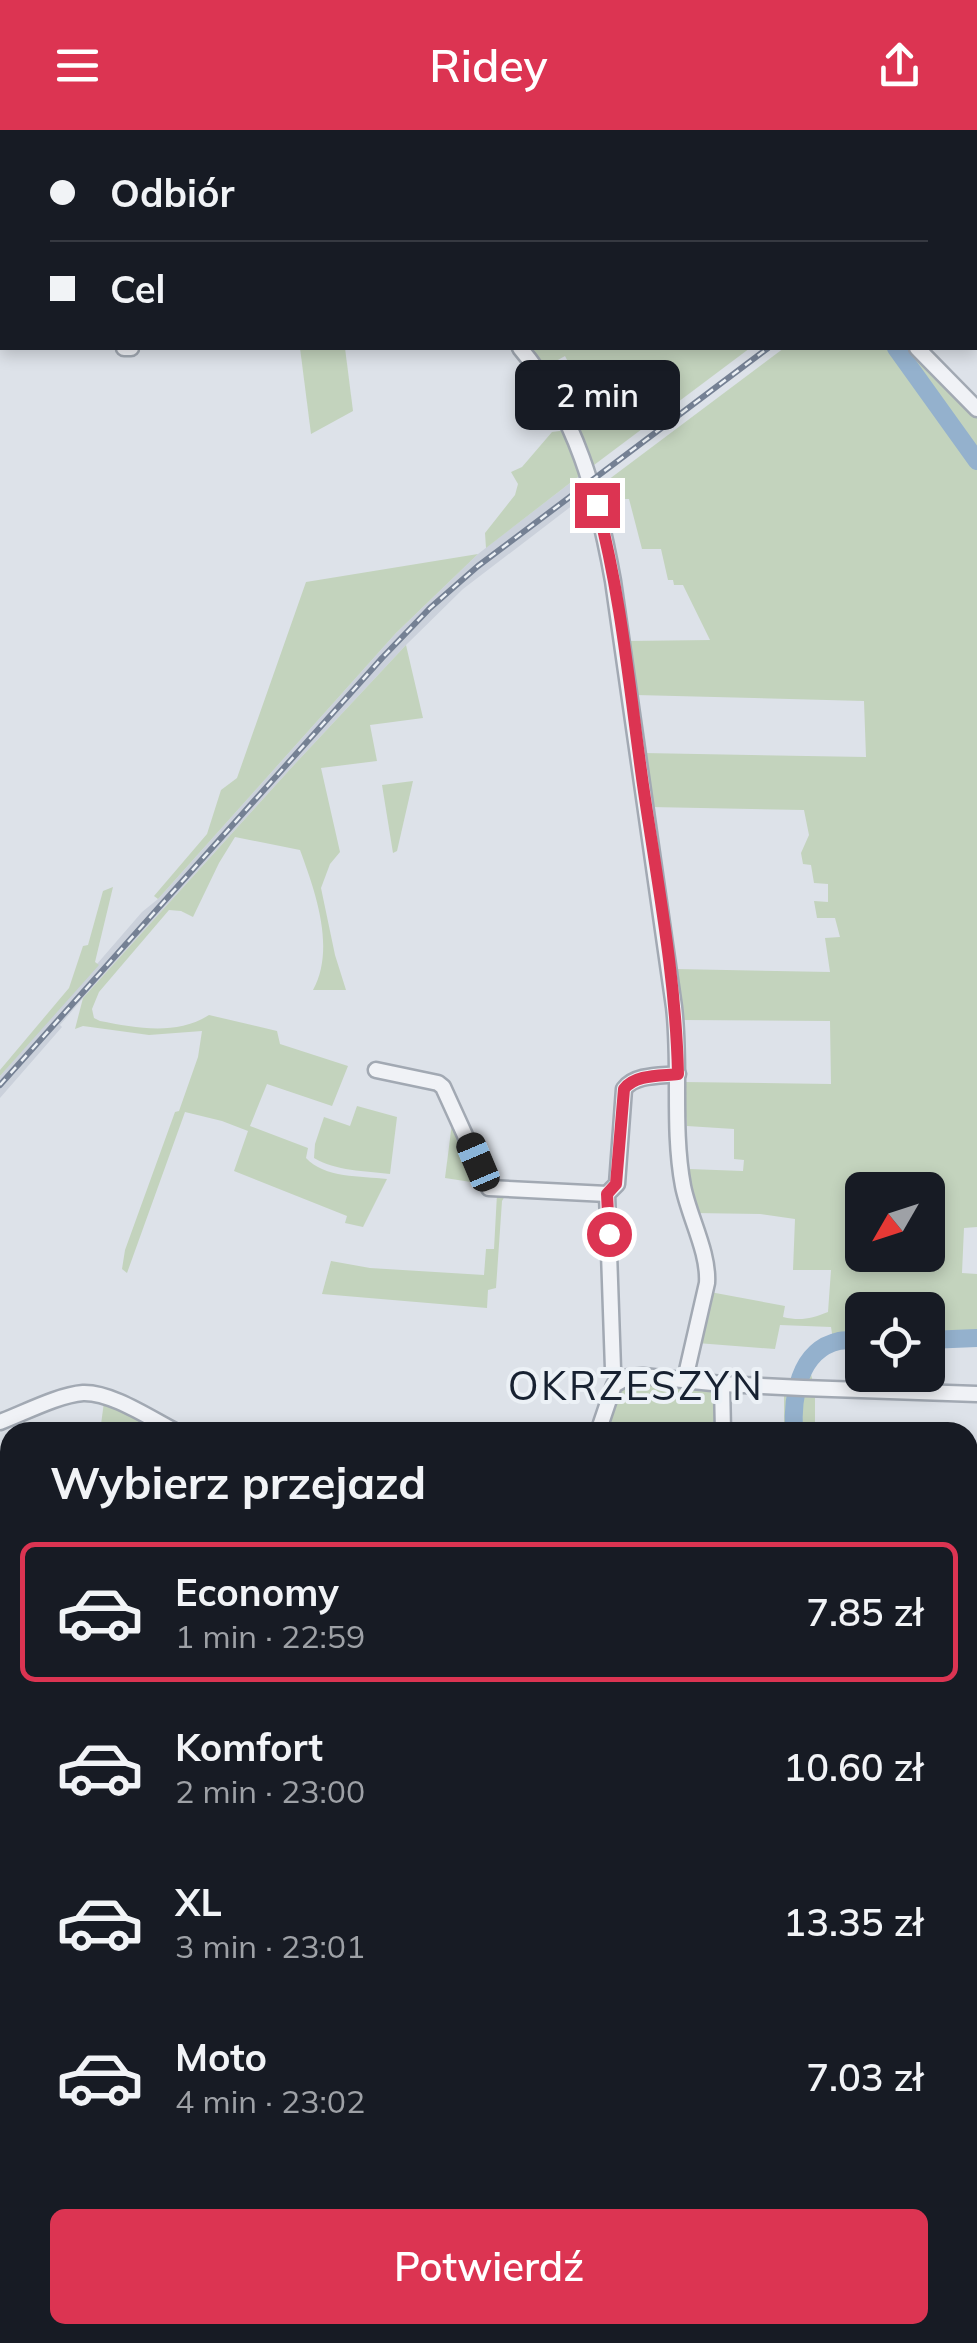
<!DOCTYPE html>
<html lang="pl">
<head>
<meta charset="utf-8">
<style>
	body { margin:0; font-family:Mulish,sans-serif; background:#20242c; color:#f1f3f6; height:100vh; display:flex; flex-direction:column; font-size:38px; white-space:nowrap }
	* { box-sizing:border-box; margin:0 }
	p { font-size:32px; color:#9ea1a6 }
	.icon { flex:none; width:55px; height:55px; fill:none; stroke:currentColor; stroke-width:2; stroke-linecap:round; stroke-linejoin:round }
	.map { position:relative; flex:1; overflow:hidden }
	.sheet { position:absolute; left:0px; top:1292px; width:978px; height:922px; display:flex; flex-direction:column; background:#171b24; border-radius:30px 30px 0 0; box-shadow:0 5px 15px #0003 }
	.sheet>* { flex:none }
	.top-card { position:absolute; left:0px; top:0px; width:978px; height:220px; box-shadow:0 5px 15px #0003; display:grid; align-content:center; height:220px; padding:0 50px; background:#171b24 }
	.needle { width:65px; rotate:231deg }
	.buttons { position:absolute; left:845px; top:1042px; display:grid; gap:20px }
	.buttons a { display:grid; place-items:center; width:100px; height:100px; border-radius:15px; background:#171b24; box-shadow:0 5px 15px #0003; font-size:50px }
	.end { position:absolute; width:45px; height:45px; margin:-22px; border:12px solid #dc3452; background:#fff; box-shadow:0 0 0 5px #fff }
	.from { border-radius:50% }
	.bubble { position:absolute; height:70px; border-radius:15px; background:#171b24; box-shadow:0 5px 15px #0003; font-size:32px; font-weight:600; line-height:70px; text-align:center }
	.car { position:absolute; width:30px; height:60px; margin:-30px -15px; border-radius:12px; box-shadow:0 0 8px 2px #0007; background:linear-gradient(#222 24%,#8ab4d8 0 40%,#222 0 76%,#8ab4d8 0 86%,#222 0) }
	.top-card b { display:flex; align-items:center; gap:35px; height:95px; font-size:38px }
	.top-card b+b { border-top:2px solid #363941 }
	.top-card i { width:25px; height:25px; background:#f1f3f6 }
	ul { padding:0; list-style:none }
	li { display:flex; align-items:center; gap:30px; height:140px; margin:0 20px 15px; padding:0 30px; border:5px solid transparent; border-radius:15px }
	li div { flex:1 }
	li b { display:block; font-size:38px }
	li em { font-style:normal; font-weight:600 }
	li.selected { border-color:#dc3452 }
	li>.icon { width:90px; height:90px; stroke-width:1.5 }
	h2 { padding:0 50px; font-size:45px; line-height:120px }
	.action { display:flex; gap:20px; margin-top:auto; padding:20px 50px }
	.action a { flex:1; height:115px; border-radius:15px; background:#dc3452; color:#fff; font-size:40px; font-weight:600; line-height:115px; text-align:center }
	header { display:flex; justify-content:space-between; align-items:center; height:130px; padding:0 50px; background:#dc3452; color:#fff; font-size:45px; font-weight:600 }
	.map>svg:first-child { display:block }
</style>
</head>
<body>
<header><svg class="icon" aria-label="menu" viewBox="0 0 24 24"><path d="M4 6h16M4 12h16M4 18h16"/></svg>Ridey<svg class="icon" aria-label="share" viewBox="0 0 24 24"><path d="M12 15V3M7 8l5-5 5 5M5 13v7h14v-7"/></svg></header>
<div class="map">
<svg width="977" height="2213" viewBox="0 0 977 2213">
	<rect width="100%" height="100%" fill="#dde2e9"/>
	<!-- built -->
	<path fill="#cbd1db" d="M583,343L590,362L463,459L406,515L292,637L83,868L60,895L62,897L0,968V946L142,782L158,769L396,503L478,424Z"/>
	<!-- green -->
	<g fill="#c3d3bd" fill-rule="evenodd">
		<path d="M358,0H648L650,2H359Z"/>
		<path d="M300,218H345L353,281L311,304Z"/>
		<path d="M527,218H750L594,335L585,328L560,269L575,262L580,255L565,226L542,239Z"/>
		<path d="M784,218H912L977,285V1097L964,1098L962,1143L977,1144V1212L928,1214V1180H862V1216C839,1218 825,1221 810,1240L813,1252H790C800,1234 813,1216 833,1210L831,1197L780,1195L775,1219L697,1213L710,1162L785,1176L783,1187C800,1191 811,1189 828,1182L831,1140H793L795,1089L760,1084L694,1083L689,1039L743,1041L744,1030L734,1029V999L687,996L683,952L831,954L830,891L682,890L675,839L830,842L825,808L840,807L835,788H817L814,771L828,772V754L814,753L811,735L803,734L801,723L809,705L804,680L651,677L644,623L866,627L864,571L636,565L627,511L710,510L683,455H674L673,450H668L661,419H642L629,369H603L596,359ZM862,1060H928V1125H862Z"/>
		<path d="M567,300L583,343L486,418L485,403L515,365L518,354L511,342L522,337L552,302Z"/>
		<path d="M478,424L396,503L158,769L154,766L207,704L221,660L237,648L306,452Z"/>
		<path d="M406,515L423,588L370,595L377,631L321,638L340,722L330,734L321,758L335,825L346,860H313C336,818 315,761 300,720L235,707L219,733L193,787L181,781L169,780L99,862L92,879L94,888L100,891C136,898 176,906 209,885L277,901L280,914L348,936L332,976L267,954L250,996L308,1018L306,1028C324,1048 361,1046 387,1049L363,1097L345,1093L347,1086L234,1041L248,1001L222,991L185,982L127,1143L122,1139L125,1120L175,982L179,981L198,927L202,901L149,905L83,896L75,899L83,868L292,637Z"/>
		<path d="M413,651L397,721L393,723L382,655Z"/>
		<path d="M113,757L95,832L99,835L0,946V940L69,858L83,816L88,815L103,761Z"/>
		<path d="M357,976L397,987L390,1044C366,1041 335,1041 314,1028L315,1014L324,987L350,996Z"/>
		<path d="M453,985L484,1054L445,1048Z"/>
		<path d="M497,1064H506L502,1071L496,1158L488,1160L487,1178L322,1164L331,1131L370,1138L484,1145L486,1119H494Z"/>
		<path d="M680,1253L681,1258L710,1261L714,1267L716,1302H607L618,1264L631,1254Z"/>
		<path d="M803,1263L815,1264V1302H784V1264Z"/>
		<path d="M104,1272L161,1302H100Z"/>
		<rect x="968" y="1382" width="9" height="104"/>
		<rect x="968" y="1587" width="9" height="85"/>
		<path d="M968,1813L977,1817V1888L968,1902Z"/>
		<path d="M0,1972L10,1973V2205H145L139,2213H0Z"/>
		<path d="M164,2205H239L249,2213H157Z"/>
		<path d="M318,2205H712L695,2213H324Z"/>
	</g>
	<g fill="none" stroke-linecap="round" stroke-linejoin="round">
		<!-- river -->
		<g stroke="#94b1cd" stroke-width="18">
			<path d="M896,218L977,331"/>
			<path d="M928,1210L977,1208"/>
			<path d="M794,1302C792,1269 798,1220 839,1211C846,1209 855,1211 862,1211"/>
			<path d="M968,1417L977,1414"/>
			<path d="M968,1822L977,1824"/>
		</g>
		<!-- minor casing -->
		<g stroke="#a2a9b3" stroke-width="19">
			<g id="minor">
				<path d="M784,0L785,2"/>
				<path d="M0,87L2,90"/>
				<path d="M124,218H131"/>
				<path d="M520,218C576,284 598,367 613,451L674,877C681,936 672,997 683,1056C689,1087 709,1122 707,1153L685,1249"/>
				<path d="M917,218L977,279"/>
				<path d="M376,940L438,953L443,957L489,1058L607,1064"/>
				<path d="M619,1250L613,1239L607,1064L617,1054L624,959C635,944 661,946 678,944"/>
				<path d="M722,1254L723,1302"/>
				<path d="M0,1292C24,1283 58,1265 83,1263C112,1262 151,1289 177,1302"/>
				<path d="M598,1302L614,1255L628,1247L643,1246L722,1254L803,1258L977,1264"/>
				<path d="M968,1910L977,1898"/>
				<path d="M914,2205L915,2213"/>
				<path d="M708,2213L730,2205"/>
			</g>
		</g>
		<!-- minor -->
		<use href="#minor" stroke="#f0f2f6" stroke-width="14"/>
		<!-- rail casing -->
		<g stroke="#758194" stroke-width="6">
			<g id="rail">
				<path d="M975,63L977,62"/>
				<path d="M0,955L382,528L430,478L478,436L768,218"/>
			</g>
		</g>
		<!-- rail -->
		<use href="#rail" stroke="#ecf1f6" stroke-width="2.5" stroke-dasharray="8" stroke-linecap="butt"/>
	</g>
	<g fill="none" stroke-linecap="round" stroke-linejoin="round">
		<!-- route -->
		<path stroke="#dc3452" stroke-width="12" d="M597,375C621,464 630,563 643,655C657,751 676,847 678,944C661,946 635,944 624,959L616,1054L607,1064L609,1104"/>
	</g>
	<g text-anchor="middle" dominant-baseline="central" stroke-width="8" stroke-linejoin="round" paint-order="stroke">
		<!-- quarter labels -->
		<g font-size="40" letter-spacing="2.5" fill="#172131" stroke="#ecf1f6">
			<text x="636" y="1255">OKRZESZYN</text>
		</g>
	</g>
</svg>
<div class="buttons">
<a><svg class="needle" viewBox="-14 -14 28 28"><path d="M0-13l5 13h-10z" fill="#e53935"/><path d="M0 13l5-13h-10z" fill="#9ea1a6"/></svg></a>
<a><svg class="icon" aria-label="locate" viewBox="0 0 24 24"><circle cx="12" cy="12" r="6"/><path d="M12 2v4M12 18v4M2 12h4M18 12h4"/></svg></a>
</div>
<i class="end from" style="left:609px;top:1104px"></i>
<i class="end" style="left:597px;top:375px"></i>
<div class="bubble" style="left:515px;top:230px;width:165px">2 min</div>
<i class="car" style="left:478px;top:1032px;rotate:337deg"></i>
<div class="top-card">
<b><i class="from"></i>Odbiór</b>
<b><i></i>Cel</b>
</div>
<section class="sheet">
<h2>Wybierz przejazd</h2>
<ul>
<li class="selected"><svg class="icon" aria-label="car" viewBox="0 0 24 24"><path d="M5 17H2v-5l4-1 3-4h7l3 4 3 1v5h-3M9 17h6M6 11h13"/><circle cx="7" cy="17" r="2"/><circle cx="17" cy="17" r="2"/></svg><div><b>Economy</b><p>1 min · 22:59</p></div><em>7.85 zł</em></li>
<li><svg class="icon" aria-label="car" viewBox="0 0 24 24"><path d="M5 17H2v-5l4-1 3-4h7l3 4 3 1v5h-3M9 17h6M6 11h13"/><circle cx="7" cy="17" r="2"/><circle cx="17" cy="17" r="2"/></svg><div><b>Komfort</b><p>2 min · 23:00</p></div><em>10.60 zł</em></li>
<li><svg class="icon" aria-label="car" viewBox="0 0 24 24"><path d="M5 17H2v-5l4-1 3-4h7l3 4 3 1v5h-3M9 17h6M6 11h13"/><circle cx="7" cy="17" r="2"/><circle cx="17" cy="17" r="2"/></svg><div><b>XL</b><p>3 min · 23:01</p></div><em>13.35 zł</em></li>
<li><svg class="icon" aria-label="car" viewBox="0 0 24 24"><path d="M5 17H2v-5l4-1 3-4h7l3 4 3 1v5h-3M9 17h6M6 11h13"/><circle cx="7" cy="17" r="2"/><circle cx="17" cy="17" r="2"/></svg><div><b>Moto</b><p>4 min · 23:02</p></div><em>7.03 zł</em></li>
</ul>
<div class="action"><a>Potwierdź</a></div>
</section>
</div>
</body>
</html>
